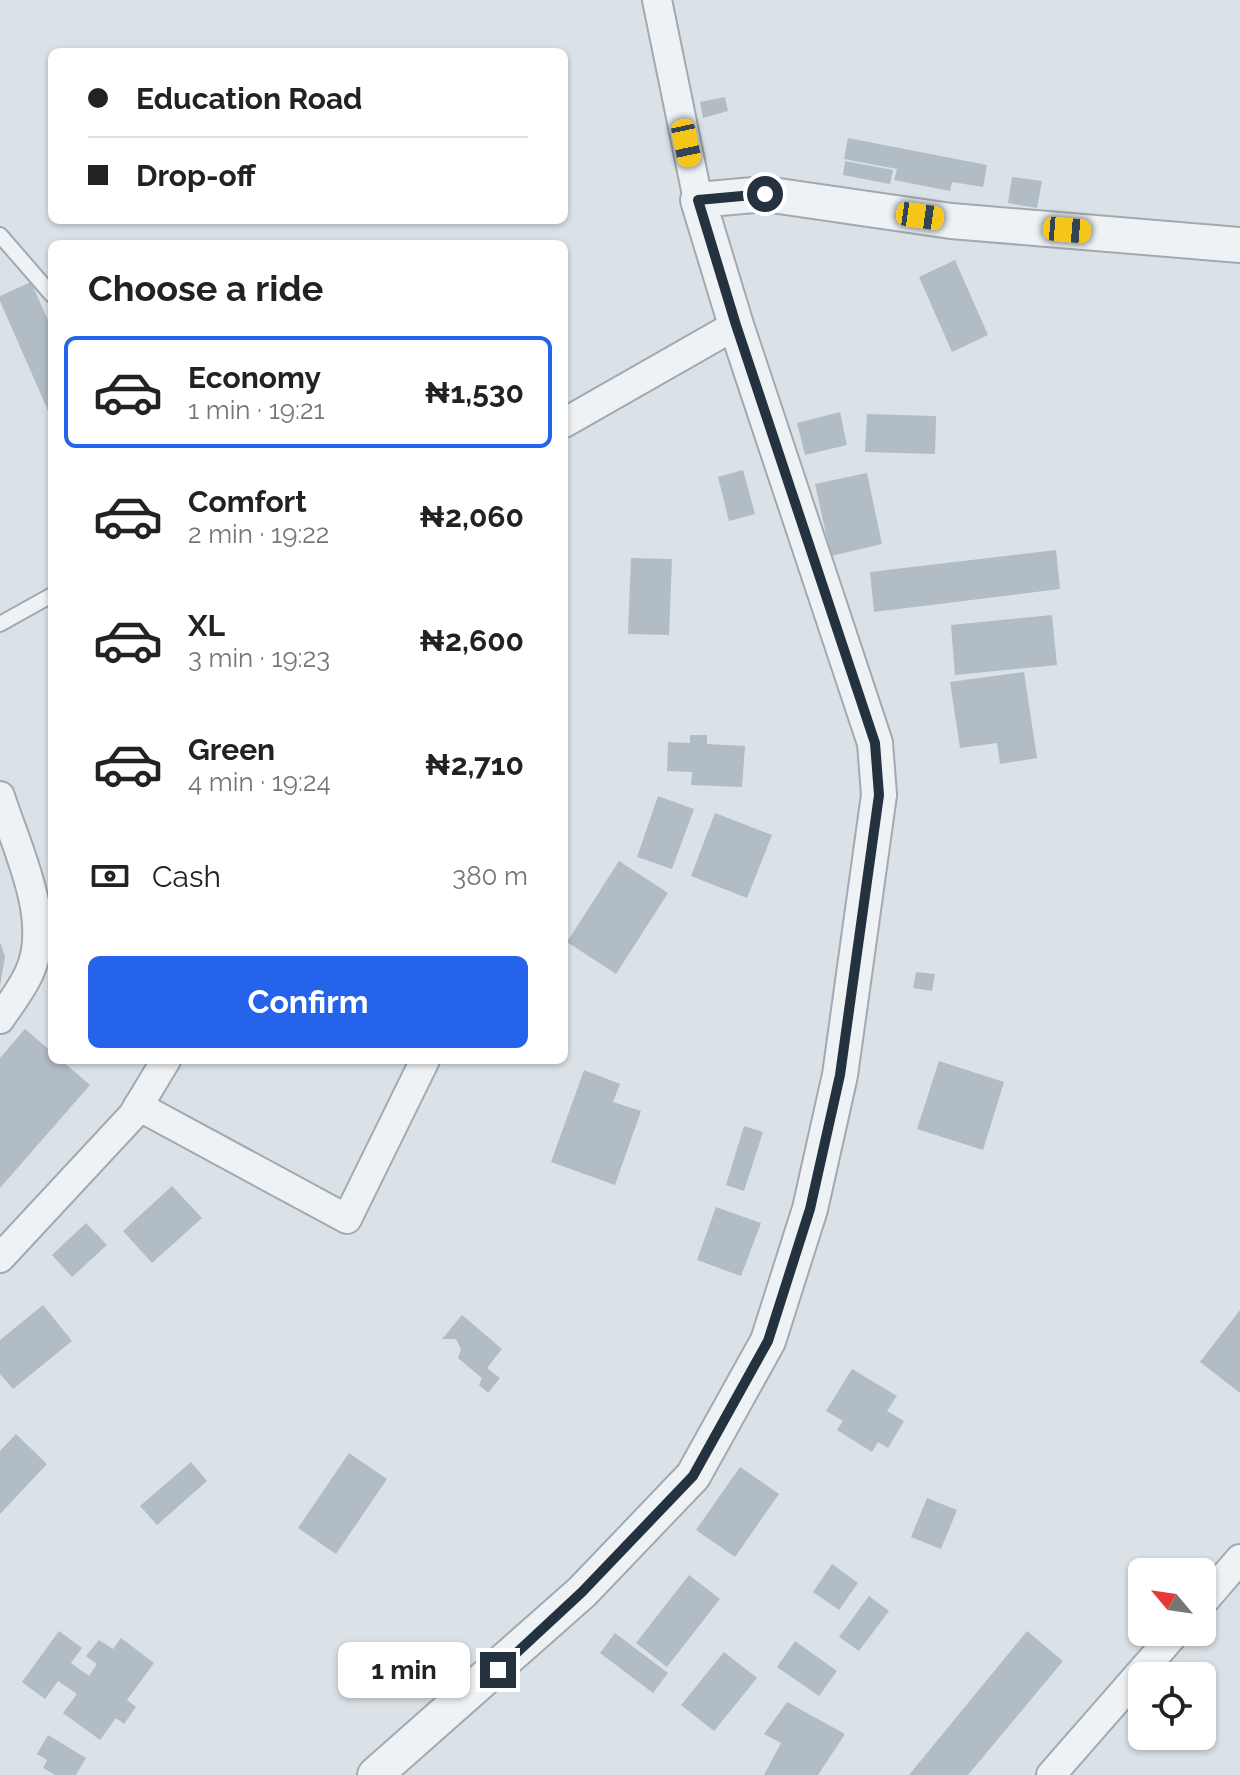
<!DOCTYPE html>
<html lang="en">
<head>
<meta charset="utf-8">
<style>
	body { margin:0; font-family:Raleway,sans-serif; background:#f2f2f2; color:#222; height:100vh; display:flex; flex-direction:column; font-size:30px; white-space:nowrap }
	* { box-sizing:border-box; margin:0 }
	p { font-size:26px; color:#767676 }
	.icon { flex:none; width:44px; height:44px; fill:none; stroke:currentColor; stroke-width:2; stroke-linecap:round; stroke-linejoin:round }
	.map { position:relative; flex:1; overflow:hidden }
	.side { position:absolute; left:48px; top:240px; width:520px; height:824px; display:flex; flex-direction:column; background:#fff; border-radius:12px; box-shadow:0 2px 6px #0004 }
	.side>* { flex:none }
	.banner { position:absolute; left:48px; top:48px; width:520px; height:176px; border-radius:12px; box-shadow:0 2px 6px #0004; display:grid; align-content:center; height:176px; padding:0 40px; background:#fff }
	.needle { width:52px; rotate:299deg }
	.fabs { position:absolute; left:1128px; top:1558px; display:grid; gap:16px }
	.fabs a { display:grid; place-items:center; width:88px; height:88px; border-radius:12px; background:#fff; box-shadow:0 2px 6px #0004; font-size:40px }
	.end { position:absolute; width:36px; height:36px; margin:-18px; border:10px solid #24323f; background:#fff; box-shadow:0 0 0 4px #fff }
	.from { border-radius:50% }
	.bubble { position:absolute; height:56px; border-radius:12px; background:#fff; box-shadow:0 2px 6px #0004; font-size:26px; font-weight:700; line-height:56px; text-align:center }
	.car { position:absolute; width:24px; height:48px; margin:-24px -12px; border-radius:10px; box-shadow:0 0 6px 2px #0007; background:linear-gradient(#f5c518 24%,#345 0 40%,#f5c518 0 76%,#345 0 86%,#f5c518 0) }
	.banner b { display:flex; align-items:center; gap:28px; height:76px; font-size:30px }
	.banner b+b { border-top:2px solid #e0e0e0 }
	.banner i { width:20px; height:20px; background:#222 }
	ul { padding:0; list-style:none }
	li { display:flex; align-items:center; gap:24px; height:112px; margin:0 16px 12px; padding:0 24px; border:4px solid transparent; border-radius:12px }
	li div { flex:1 }
	li b { display:block; font-size:30px }
	li em { font-style:normal; font-weight:700 }
	li.selected { border-color:#2563eb }
	li>.icon { width:72px; height:72px; stroke-width:1.5 }
	h2 { padding:0 40px; font-size:36px; line-height:96px }
	.pay { display:flex; align-items:center; gap:20px; height:88px; padding:0 40px; font-size:30px }
	.pay p { margin-inline-start:auto }
	.button { display:flex; gap:16px; margin-top:auto; padding:16px 40px }
	.button a { flex:1; height:92px; border-radius:12px; background:#2563eb; color:#fff; font-size:32px; font-weight:700; line-height:92px; text-align:center }
	.map>svg:first-child { display:block }
</style>
</head>
<body>
<div class="map">
<svg width="1240" height="1775" viewBox="0 0 1240 1775">
	<rect width="100%" height="100%" fill="#dbe2e7"/>
	<!-- building -->
	<g fill="#b2bcc5">
		<path d="M725,97L728,111L703,118L700,102Z"/>
		<path d="M848,138L987,165L983,187L952,182L950,191L894,180L897,169L844,159Z"/>
		<path d="M845,161L893,170L890,184L843,175Z"/>
		<path d="M1012,177L1042,181L1037,208L1008,203Z"/>
		<path d="M955,260L988,335L952,352L919,277Z"/>
		<path d="M31,282L52,329L49,413L0,301V296Z"/>
		<path d="M840,412L847,445L805,455L797,423Z"/>
		<path d="M867,414L936,416L935,454L865,452Z"/>
		<path d="M743,470L755,514L729,521L718,477Z"/>
		<path d="M867,473L882,544L831,556L815,484Z"/>
		<path d="M1056,550L1060,589L874,612L870,572Z"/>
		<path d="M631,558L672,559L669,635L628,634Z"/>
		<path d="M1052,615L1057,665L955,675L951,625Z"/>
		<path d="M1024,672L1037,758L1000,764L997,743L960,748L950,682Z"/>
		<path d="M690,735H707V744L745,746L742,787L691,785L692,772L667,771L668,742L690,743Z"/>
		<path d="M658,796L694,809L672,869L637,857Z"/>
		<path d="M715,813L772,835L747,898L691,876Z"/>
		<path d="M619,861L668,893L616,974L567,942Z"/>
		<path d="M1,944L5,957L0,986V944Z"/>
		<path d="M916,972L935,974L932,991L913,988Z"/>
		<path d="M25,1029L52,1052V1060H61L90,1085L0,1188V1058Z"/>
		<path d="M939,1061L1004,1082L983,1150L917,1129Z"/>
		<path d="M584,1070L620,1084L613,1102L641,1111L615,1185L551,1162Z"/>
		<path d="M744,1126L763,1132L744,1191L726,1185Z"/>
		<path d="M172,1186L202,1218L152,1263L123,1231Z"/>
		<path d="M716,1207L761,1223L741,1276L697,1260Z"/>
		<path d="M86,1223L107,1245L72,1277L52,1255Z"/>
		<path d="M43,1305L72,1341L13,1389L0,1374V1340Z"/>
		<path d="M1240,1310V1393L1200,1362Z"/>
		<path d="M462,1315L502,1349L487,1368L500,1378L488,1393L479,1385L482,1378L458,1358L461,1349L456,1339H442Z"/>
		<path d="M852,1369L897,1396L887,1411L904,1421L888,1448L878,1442L872,1452L837,1430L843,1421L826,1411Z"/>
		<path d="M16,1434L47,1464L0,1514V1451Z"/>
		<path d="M349,1453L387,1479L336,1554L298,1528Z"/>
		<path d="M191,1462L207,1481L157,1525L140,1506Z"/>
		<path d="M740,1467L779,1494L735,1557L696,1530Z"/>
		<path d="M927,1498L957,1510L941,1549L911,1537Z"/>
		<path d="M832,1564L858,1583L839,1610L813,1592Z"/>
		<path d="M689,1575L720,1599L667,1667L636,1643Z"/>
		<path d="M869,1596L889,1611L859,1651L839,1637Z"/>
		<path d="M59,1631L82,1648L71,1663L89,1676L97,1664L86,1656L99,1640L113,1649L121,1638L154,1663L127,1700L136,1707L124,1724L116,1718L100,1740L63,1713L77,1694L58,1681L45,1699L22,1682Z"/>
		<path d="M1027,1631L1063,1661L968,1775H909Z"/>
		<path d="M615,1633L668,1673L653,1693L600,1653Z"/>
		<path d="M795,1641L837,1671L819,1696L777,1667Z"/>
		<path d="M724,1652L757,1678L714,1731L681,1705Z"/>
		<path d="M787,1702L845,1734L818,1775H764L781,1743L764,1734Z"/>
		<path d="M48,1735L86,1758L76,1775H55L43,1768L47,1760L37,1754Z"/>
	</g>
	<g fill="none" stroke-linecap="round" stroke-linejoin="round">
		<!-- service casing -->
		<g stroke="#a0aab1" stroke-width="18">
			<g id="service">
				<path d="M0,235L52,295"/>
				<path d="M0,624L52,595"/>
			</g>
		</g>
		<!-- minor casing -->
		<g stroke="#a0aab1" stroke-width="32">
			<g id="minor">
				<path d="M657,0L698,200"/>
				<path d="M564,423L736,325"/>
				<path d="M0,796C16,847 53,919 30,971C23,988 10,1004 0,1019"/>
				<path d="M138,1106L347,1219L425,1060"/>
				<path d="M0,1258L133,1115L166,1060"/>
				<path d="M1202,1603L1240,1559"/>
				<path d="M1051,1775L1176,1632"/>
			</g>
		</g>
		<!-- tertiary casing -->
		<g stroke="#a0aab1" stroke-width="38">
			<path id="tertiary" d="M375,1775L582,1592L693,1476L768,1341L810,1209L840,1075L879,795L875,743L736,325L698,200L765,194L951,221L1240,245"/>
		</g>
		<!-- service -->
		<use href="#service" stroke="#eef2f5" stroke-width="14"/>
		<!-- minor -->
		<use href="#minor" stroke="#eef2f5" stroke-width="28"/>
		<!-- tertiary -->
		<use href="#tertiary" stroke="#eef2f5" stroke-width="34"/>
	</g>
	<g fill="none" stroke-linecap="round" stroke-linejoin="round">
		<!-- route -->
		<path stroke="#24323f" stroke-width="10" d="M498,1670L582,1592L693,1476L768,1341L810,1209L840,1075L879,795L875,743L736,325L698,200L765,194"/>
	</g>
</svg>
<div class="fabs">
<a><svg class="needle" viewBox="-14 -14 28 28"><path d="M0-13l5 13h-10z" fill="#e53935"/><path d="M0 13l5-13h-10z" fill="#767676"/></svg></a>
<a><svg class="icon" aria-label="locate" viewBox="0 0 24 24"><circle cx="12" cy="12" r="6"/><path d="M12 2v4M12 18v4M2 12h4M18 12h4"/></svg></a>
</div>
<i class="end from" style="left:765px;top:194px"></i>
<i class="end" style="left:498px;top:1670px"></i>
<div class="bubble" style="left:338px;top:1642px;width:132px">1 min</div>
<i class="car" style="left:686px;top:143px;rotate:168deg"></i>
<i class="car" style="left:920px;top:216px;rotate:98deg"></i>
<i class="car" style="left:1067px;top:230px;rotate:95deg"></i>
<div class="banner">
<b><i class="from"></i>Education Road</b>
<b><i></i>Drop-off</b>
</div>
<section class="side">
<h2>Choose a ride</h2>
<ul>
<li class="selected"><svg class="icon" aria-label="car" viewBox="0 0 24 24"><path d="M5 17H2v-5l4-1 3-4h7l3 4 3 1v5h-3M9 17h6M6 11h13"/><circle cx="7" cy="17" r="2"/><circle cx="17" cy="17" r="2"/></svg><div><b>Economy</b><p>1 min · 19:21</p></div><em>₦1,530</em></li>
<li><svg class="icon" aria-label="car" viewBox="0 0 24 24"><path d="M5 17H2v-5l4-1 3-4h7l3 4 3 1v5h-3M9 17h6M6 11h13"/><circle cx="7" cy="17" r="2"/><circle cx="17" cy="17" r="2"/></svg><div><b>Comfort</b><p>2 min · 19:22</p></div><em>₦2,060</em></li>
<li><svg class="icon" aria-label="car" viewBox="0 0 24 24"><path d="M5 17H2v-5l4-1 3-4h7l3 4 3 1v5h-3M9 17h6M6 11h13"/><circle cx="7" cy="17" r="2"/><circle cx="17" cy="17" r="2"/></svg><div><b>XL</b><p>3 min · 19:23</p></div><em>₦2,600</em></li>
<li><svg class="icon" aria-label="car" viewBox="0 0 24 24"><path d="M5 17H2v-5l4-1 3-4h7l3 4 3 1v5h-3M9 17h6M6 11h13"/><circle cx="7" cy="17" r="2"/><circle cx="17" cy="17" r="2"/></svg><div><b>Green</b><p>4 min · 19:24</p></div><em>₦2,710</em></li>
</ul>
<div class="pay"><svg class="icon" aria-label="cash" viewBox="0 0 24 24"><path d="M3 7h18v10H3z"/><circle cx="12" cy="12" r="2"/></svg>Cash<p>380 m</p></div>
<div class="button"><a>Confirm</a></div>
</section>
</div>
</body>
</html>
